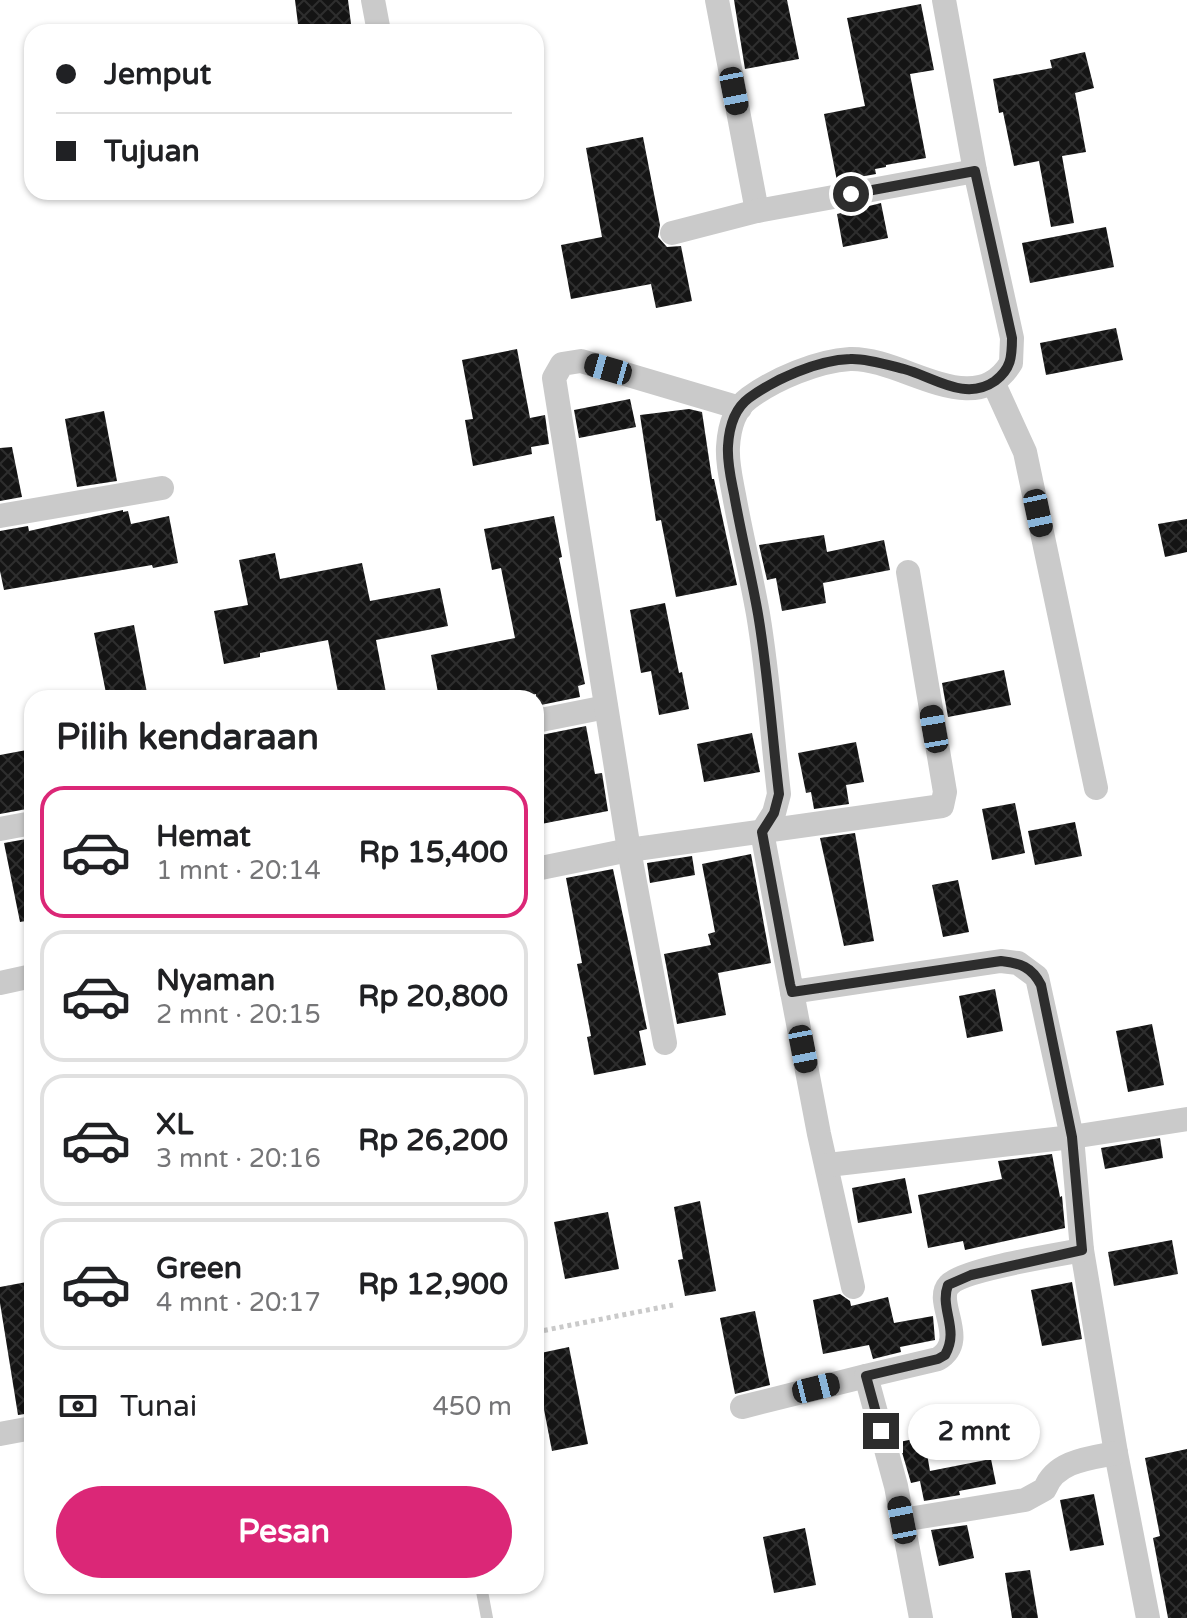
<!DOCTYPE html>
<html lang="id">
<head>
<meta charset="utf-8">
<style>
	body { margin:0; font-family:"Varela Round",sans-serif; background:#f2f2f2; color:#202124; height:100vh; display:flex; flex-direction:column; font-size:30px; white-space:nowrap }
	* { box-sizing:border-box; margin:0 }
	p { font-size:26px; color:#757577 }
	.icon { flex:none; width:44px; height:44px; fill:none; stroke:currentColor; stroke-width:2; stroke-linecap:round; stroke-linejoin:round }
	.map { position:relative; flex:1; overflow:hidden }
	.drawer { position:absolute; left:24px; top:690px; width:520px; height:904px; display:flex; flex-direction:column; background:#fff; border-radius:24px; box-shadow:0 2px 6px #0004 }
	.drawer>* { flex:none }
	.guide { position:absolute; left:24px; top:24px; width:520px; height:176px; border-radius:24px; box-shadow:0 2px 6px #0004; display:grid; align-content:center; height:176px; padding:0 32px; background:#fff }
	.end { position:absolute; width:36px; height:36px; margin:-18px; border:10px solid #2d2d2d; background:#fff; box-shadow:0 0 0 4px #fff }
	.from { border-radius:50% }
	.bubble { position:absolute; height:56px; border-radius:28px; background:#fff; box-shadow:0 2px 6px #0004; font-size:26px; font-weight:700; line-height:56px; text-align:center }
	.car { position:absolute; width:24px; height:48px; margin:-24px -12px; border-radius:10px; box-shadow:0 0 6px 2px #0007; background:linear-gradient(#222 24%,#8ab4d8 0 40%,#222 0 76%,#8ab4d8 0 86%,#222 0) }
	.guide b { display:flex; align-items:center; gap:28px; height:76px; font-size:30px }
	.guide b+b { border-top:2px solid #e0e0e0 }
	.guide i { width:20px; height:20px; background:#202124 }
	ul { padding:0; list-style:none }
	li { display:flex; align-items:center; gap:24px; height:132px; margin:0 16px 12px; padding:0 16px; border:4px solid #e0e0e0; border-radius:24px }
	li div { flex:1 }
	li b { display:block; font-size:30px }
	li em { font-style:normal; font-weight:700 }
	li.active { border-color:#db2777 }
	li>.icon { width:72px; height:72px; stroke-width:1.5 }
	h2 { padding:0 32px; font-size:36px; line-height:96px }
	.pay { display:flex; align-items:center; gap:20px; height:88px; padding:0 32px; font-size:30px }
	.pay p { margin-inline-start:auto }
	.button { display:flex; gap:16px; margin-top:auto; padding:16px 32px }
	.button a { flex:1; height:92px; border-radius:48px; background:#db2777; color:#fff; font-size:32px; font-weight:700; line-height:92px; text-align:center }
	.map>svg:first-child { display:block }
</style>
</head>
<body>
<div class="map">
<svg width="1187" height="1618" viewBox="0 0 1187 1618">
	<defs>
		<pattern id="building-cross-hatch" width="8" height="8" patternUnits="userSpaceOnUse" patternTransform="scale(2)"><rect width="8" height="8" fill="#141414"/><path d="M0 0l8 8M0 8l8-8" fill="none" stroke="#2e2e2e"/></pattern>
	</defs>
	<rect width="100%" height="100%" fill="#fff"/>
	<!-- building -->
	<g fill="url(#building-cross-hatch)">
		<path d="M295,0H348L352,32H299Z"/>
		<path d="M734,0H787L799,59L745,69Z"/>
		<path d="M921,4L934,70L910,74L926,158L886,165V167L875,169L876,174L837,181L824,114L865,106L847,18Z"/>
		<path d="M1085,52L1094,88L1075,93L1086,152L1062,156L1074,223L1051,227L1039,161L1014,166L1003,112L999,113L993,79L1052,68L1050,60Z"/>
		<path d="M643,137L660,225L658,237L667,247L681,246L692,301L656,308L651,284L571,299L561,245L602,237L586,148Z"/>
		<path d="M881,203L888,238L843,247L837,214Z"/>
		<path d="M1106,227L1114,267L1030,283L1022,243Z"/>
		<path d="M1116,328L1123,360L1046,375L1040,343Z"/>
		<path d="M517,349L530,418L545,415L549,444L531,447L532,454L473,466L465,420L473,419L462,360Z"/>
		<path d="M630,399L636,427L579,438L574,410Z"/>
		<path d="M689,409L702,412L712,479H714L737,585L676,597L661,520L656,521L640,415Z"/>
		<path d="M104,411L117,481L77,487L65,419Z"/>
		<path d="M12,447L22,497L0,501V448Z"/>
		<path d="M123,510V512L128,511L131,524L169,516L178,563L153,568L152,565L4,590L0,571V531L28,526L29,531Z"/>
		<path d="M554,516L562,557L559,558L585,684L578,686L580,697L536,706V694L514,698H439L431,655L515,638L501,568L492,570L484,529Z"/>
		<path d="M1187,519V552L1165,557L1158,524Z"/>
		<path d="M824,535L827,552L884,540L890,570L823,583L826,603L782,611L776,578L767,580L759,545Z"/>
		<path d="M275,553L280,579L362,563L370,601L440,588L448,626L376,640L387,698H339L328,640L260,653V657L224,664L214,611L248,605L239,560Z"/>
		<path d="M665,603L679,673L682,672L689,709L659,715L651,671L641,673L630,610Z"/>
		<path d="M134,625L148,698H107L94,633Z"/>
		<path d="M1004,670L1011,705L948,717L942,683Z"/>
		<path d="M586,726L595,774L602,773L608,811L536,825V736Z"/>
		<path d="M752,733L760,772L704,782L697,744Z"/>
		<path d="M856,742L864,782L846,785L849,804L814,809L811,792L806,793L798,753Z"/>
		<path d="M32,749V808L0,814V755Z"/>
		<path d="M1015,803L1025,853L992,860L982,809Z"/>
		<path d="M1075,822L1082,856L1035,865L1028,831Z"/>
		<path d="M855,833L874,941L844,946L820,838Z"/>
		<path d="M32,838V920L20,922L4,843Z"/>
		<path d="M751,854L771,963L718,973L726,1015L677,1024L664,954L711,945L708,934L715,932L702,864Z"/>
		<path d="M692,856L695,875L650,883L647,863Z"/>
		<path d="M613,869L647,1029L639,1031L646,1065L594,1075L587,1037L591,1036L577,964L582,963L566,878Z"/>
		<path d="M958,880L969,932L943,937L932,885Z"/>
		<path d="M995,989L1003,1031L967,1038L959,996Z"/>
		<path d="M1152,1024L1164,1085L1128,1092L1116,1031Z"/>
		<path d="M1160,1138L1163,1158L1105,1169L1101,1148Z"/>
		<path d="M1052,1154L1060,1197L1062,1196L1065,1228L965,1250L963,1241L928,1248L918,1195L1002,1179L998,1161Z"/>
		<path d="M905,1178L912,1213L858,1223L852,1188Z"/>
		<path d="M700,1201L716,1291L685,1296L678,1260L683,1259L674,1207Z"/>
		<path d="M608,1212L619,1269L565,1279L554,1222Z"/>
		<path d="M1172,1240L1178,1274L1114,1286L1108,1252Z"/>
		<path d="M32,1281V1413L18,1415L0,1303V1287Z"/>
		<path d="M1072,1282L1082,1339L1042,1346L1031,1290Z"/>
		<path d="M840,1294L850,1301L851,1306L888,1297L894,1323L933,1316L935,1340L900,1347L901,1352L873,1359L869,1345L823,1354L813,1300Z"/>
		<path d="M755,1311L770,1385L735,1394L720,1318Z"/>
		<path d="M569,1347L588,1444L552,1451L536,1368V1354Z"/>
		<path d="M924,1437L930,1471L991,1459L996,1484L959,1491L960,1495L924,1501L920,1481L911,1483L899,1442Z"/>
		<path d="M1187,1449V1618H1168L1153,1538L1160,1536L1145,1458Z"/>
		<path d="M1094,1494L1104,1545L1070,1551L1060,1500Z"/>
		<path d="M967,1525L974,1558L939,1566L931,1530Z"/>
		<path d="M805,1528L816,1585L774,1593L763,1537Z"/>
		<path d="M1030,1570L1038,1618H1012L1005,1573Z"/>
	</g>
	<g fill="none" stroke-linecap="round" stroke-linejoin="round">
		<!-- path -->
		<path stroke="#cacaca" stroke-width="5" stroke-dasharray="4 4" stroke-linecap="butt" d="M536,1332L673,1305"/>
		<!-- lane -->
		<path stroke="#cacaca" stroke-width="12" d="M481,1586L487,1618"/>
		<!-- street -->
		<g stroke="#cacaca" stroke-width="24">
			<path d="M373,0L379,32"/>
			<path d="M717,0L757,211"/>
			<path d="M944,0L975,171L1012,338L1011,363C974,423 903,357 850,359C817,361 775,379 749,398C734,409 729,429 728,447C727,463 731,479 734,495C741,534 751,574 758,614C768,673 772,734 779,794L774,813L762,832L792,992L1001,961L1018,963L1037,977L1072,1137L1082,1250L1116,1453L1148,1618"/>
			<path d="M672,233L757,211L975,171"/>
			<path d="M993,382L1025,452L1096,788"/>
			<path d="M0,516L162,488"/>
			<path d="M536,721L606,707"/>
			<path d="M0,829L32,823"/>
			<path d="M536,869L629,850L942,806L945,792L908,572"/>
			<path d="M0,983L32,976"/>
			<path d="M792,992L819,1134L853,1287"/>
			<path d="M665,1043L629,850L554,378L562,364L581,361L740,408"/>
			<path d="M828,1165L1072,1137L1187,1119"/>
			<path d="M742,1407L866,1376"/>
			<path d="M0,1434L32,1428"/>
			<path d="M902,1520L1025,1500L1045,1489C1055,1461 1090,1458 1116,1453"/>
			<path d="M921,1618L896,1486L866,1376L938,1359C970,1340 933,1302 949,1285C963,1269 1058,1255 1082,1250"/>
		</g>
	</g>
	<g fill="none" stroke-linecap="round" stroke-linejoin="round">
		<!-- route -->
		<path stroke="#2d2d2d" stroke-width="10" d="M851,194L975,171L1012,338C1012,357 1011,369 995,381C965,402 934,377 904,369C888,365 866,358 850,359C818,360 775,379 749,398C734,409 729,429 728,446C727,463 731,479 734,494C741,534 751,574 758,614C768,673 772,734 779,794L774,813L762,832L790,984L792,992L1001,961C1020,963 1032,967 1041,985L1072,1137L1082,1250L971,1275L948,1285C939,1309 960,1329 945,1355L938,1359L866,1376L881,1431"/>
	</g>
</svg>
<i class="end from" style="left:851px;top:194px"></i>
<i class="end" style="left:881px;top:1431px"></i>
<div class="bubble" style="left:908px;top:1404px;width:132px">2 mnt</div>
<i class="car" style="left:734px;top:91px;rotate:169deg"></i>
<i class="car" style="left:608px;top:369px;rotate:286deg"></i>
<i class="car" style="left:1038px;top:513px;rotate:168deg"></i>
<i class="car" style="left:934px;top:729px;rotate:350deg"></i>
<i class="car" style="left:803px;top:1049px;rotate:169deg"></i>
<i class="car" style="left:816px;top:1388px;rotate:76deg"></i>
<i class="car" style="left:902px;top:1520px;rotate:349deg"></i>
<div class="guide">
<b><i class="from"></i>Jemput</b>
<b><i></i>Tujuan</b>
</div>
<section class="drawer">
<h2>Pilih kendaraan</h2>
<ul>
<li class="active"><svg class="icon" aria-label="car" viewBox="0 0 24 24"><path d="M5 17H2v-5l4-1 3-4h7l3 4 3 1v5h-3M9 17h6M6 11h13"/><circle cx="7" cy="17" r="2"/><circle cx="17" cy="17" r="2"/></svg><div><b>Hemat</b><p>1 mnt · 20:14</p></div><em>Rp 15,400</em></li>
<li><svg class="icon" aria-label="car" viewBox="0 0 24 24"><path d="M5 17H2v-5l4-1 3-4h7l3 4 3 1v5h-3M9 17h6M6 11h13"/><circle cx="7" cy="17" r="2"/><circle cx="17" cy="17" r="2"/></svg><div><b>Nyaman</b><p>2 mnt · 20:15</p></div><em>Rp 20,800</em></li>
<li><svg class="icon" aria-label="car" viewBox="0 0 24 24"><path d="M5 17H2v-5l4-1 3-4h7l3 4 3 1v5h-3M9 17h6M6 11h13"/><circle cx="7" cy="17" r="2"/><circle cx="17" cy="17" r="2"/></svg><div><b>XL</b><p>3 mnt · 20:16</p></div><em>Rp 26,200</em></li>
<li><svg class="icon" aria-label="car" viewBox="0 0 24 24"><path d="M5 17H2v-5l4-1 3-4h7l3 4 3 1v5h-3M9 17h6M6 11h13"/><circle cx="7" cy="17" r="2"/><circle cx="17" cy="17" r="2"/></svg><div><b>Green</b><p>4 mnt · 20:17</p></div><em>Rp 12,900</em></li>
</ul>
<div class="pay"><svg class="icon" aria-label="cash" viewBox="0 0 24 24"><path d="M3 7h18v10H3z"/><circle cx="12" cy="12" r="2"/></svg>Tunai<p>450 m</p></div>
<div class="button"><a>Pesan</a></div>
</section>
</div>
</body>
</html>
